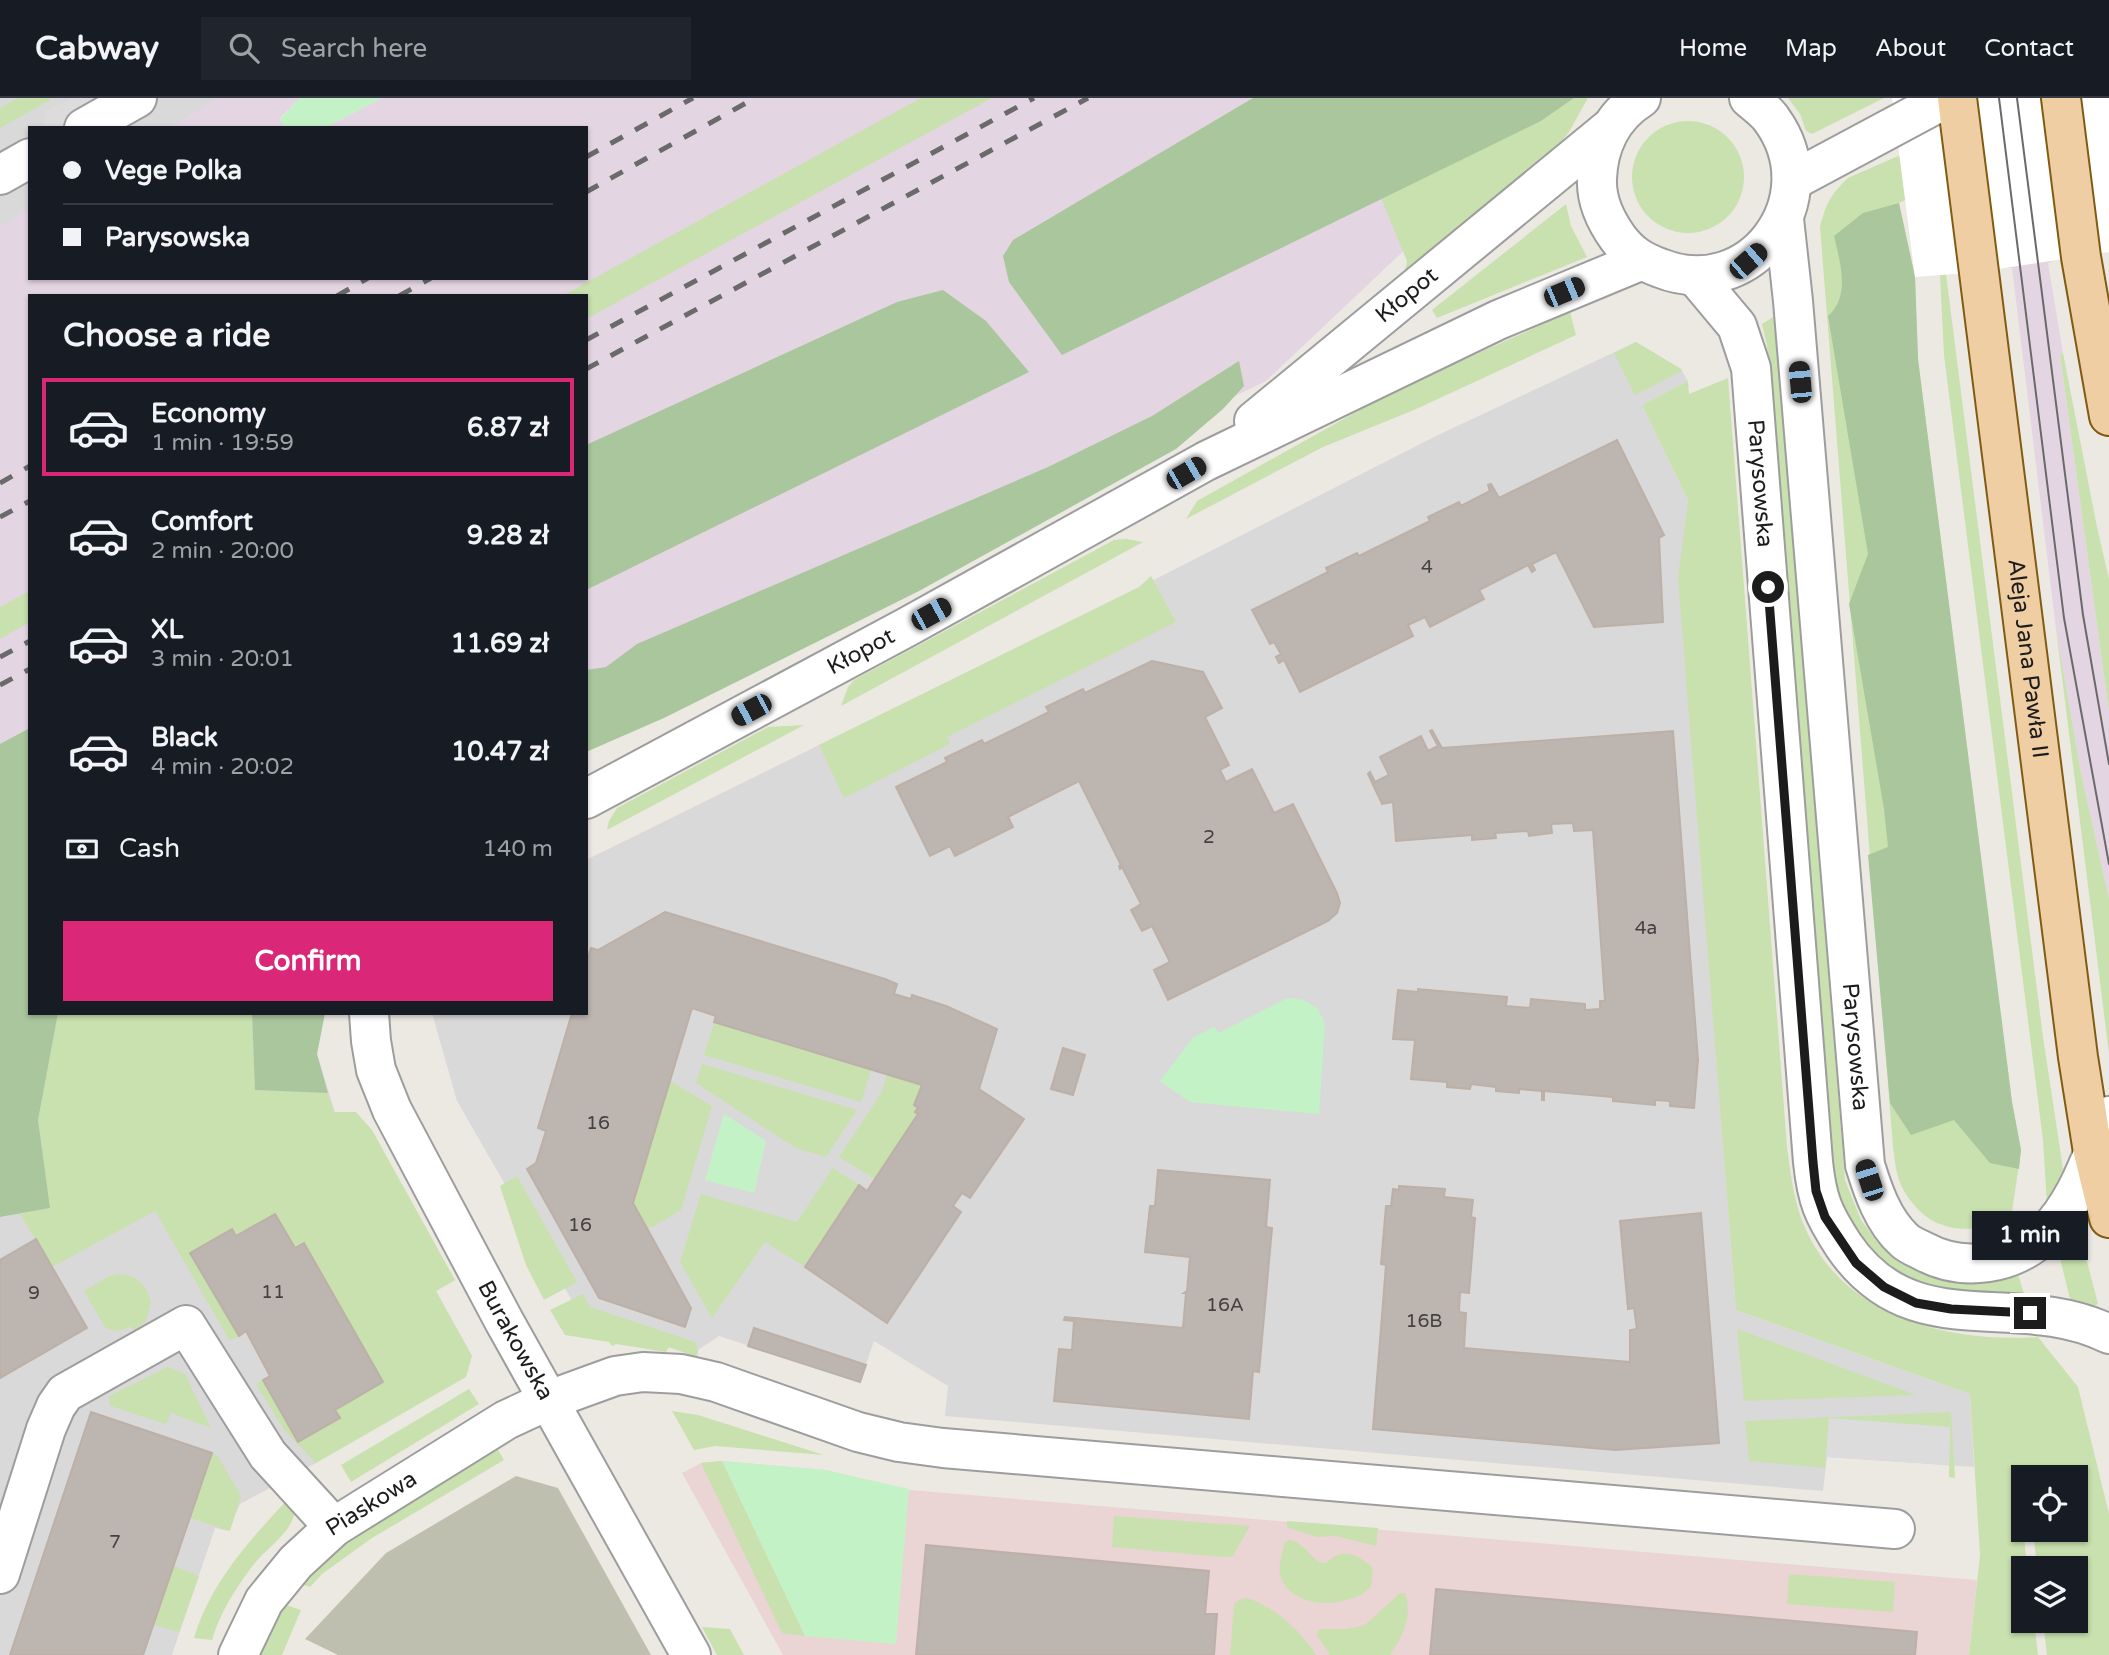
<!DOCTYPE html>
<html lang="en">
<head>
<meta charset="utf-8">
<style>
	body { margin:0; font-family:"Varela Round",sans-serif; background:#20242c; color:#f1f3f6; height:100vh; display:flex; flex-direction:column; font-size:26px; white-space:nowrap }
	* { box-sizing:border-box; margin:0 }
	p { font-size:23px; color:#9ea1a6 }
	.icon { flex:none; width:38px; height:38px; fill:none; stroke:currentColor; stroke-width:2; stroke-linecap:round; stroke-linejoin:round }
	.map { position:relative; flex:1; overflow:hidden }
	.sheet { position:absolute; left:28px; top:196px; width:560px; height:721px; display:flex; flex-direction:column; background:#171b24; border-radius:0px; box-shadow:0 2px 5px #0004 }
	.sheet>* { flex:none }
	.top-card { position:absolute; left:28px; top:28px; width:560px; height:154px; border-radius:0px; box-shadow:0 2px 5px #0004; display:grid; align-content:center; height:154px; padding:0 35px; background:#171b24 }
	.controls { position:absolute; left:2011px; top:1367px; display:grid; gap:14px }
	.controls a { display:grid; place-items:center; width:77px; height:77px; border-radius:0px; background:#171b24; box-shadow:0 2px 5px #0004; font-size:35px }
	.end { position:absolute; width:32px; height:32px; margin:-16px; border:9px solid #1c1c1c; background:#fff; box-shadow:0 0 0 4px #fff }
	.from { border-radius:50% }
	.bubble { position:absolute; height:49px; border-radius:0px; background:#171b24; box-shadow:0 2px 5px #0004; font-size:23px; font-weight:700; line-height:49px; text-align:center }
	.car { position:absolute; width:21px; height:42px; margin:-21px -10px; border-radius:9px; box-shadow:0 0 5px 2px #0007; background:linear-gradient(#222 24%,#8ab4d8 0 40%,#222 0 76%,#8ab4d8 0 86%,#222 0) }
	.top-card b { display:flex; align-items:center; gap:24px; height:66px; font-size:26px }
	.top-card b+b { border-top:2px solid #363941 }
	.top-card i { width:18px; height:18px; background:#f1f3f6 }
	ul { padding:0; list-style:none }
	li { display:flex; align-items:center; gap:21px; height:98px; margin:0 14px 10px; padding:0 21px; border:4px solid transparent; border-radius:0px }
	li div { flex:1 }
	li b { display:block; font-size:26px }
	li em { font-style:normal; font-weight:700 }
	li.current { border-color:#db2777 }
	li>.icon { width:63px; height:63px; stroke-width:1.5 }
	h2 { padding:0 35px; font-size:32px; line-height:84px }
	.pay { display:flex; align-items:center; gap:18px; height:77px; padding:0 35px; font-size:26px }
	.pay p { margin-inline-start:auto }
	.primary-button { display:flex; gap:14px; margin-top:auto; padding:14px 35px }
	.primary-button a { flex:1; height:80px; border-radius:0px; background:#db2777; color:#fff; font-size:28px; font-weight:700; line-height:80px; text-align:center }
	header { display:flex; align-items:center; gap:42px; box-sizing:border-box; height:98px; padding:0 35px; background:#171b24; border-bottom:2px solid #363941 }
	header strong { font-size:33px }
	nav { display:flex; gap:38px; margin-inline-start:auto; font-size:24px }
	.search { width:490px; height:63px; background:#20242c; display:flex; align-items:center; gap:18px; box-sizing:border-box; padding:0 24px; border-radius:0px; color:#9ea1a6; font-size:26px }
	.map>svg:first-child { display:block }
</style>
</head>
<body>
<header>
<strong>Cabway</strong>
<div class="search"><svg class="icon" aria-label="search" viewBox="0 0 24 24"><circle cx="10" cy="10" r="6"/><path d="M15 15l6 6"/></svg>Search here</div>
<nav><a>Home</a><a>Map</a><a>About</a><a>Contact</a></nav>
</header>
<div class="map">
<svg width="2109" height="1557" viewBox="0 0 2109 1557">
	<rect width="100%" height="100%" fill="#ece9e3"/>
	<!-- residential -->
	<g fill="#dad9d9">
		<path d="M0,0H220L169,30H30V112L0,129Z"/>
		<path d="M1636,244L1681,271L1688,283L1642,307L1688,402L1679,480L1736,1212L1970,1296L1974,1369L1827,1359L1823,1393L945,1318L948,1288L874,1243L860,1284L719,1238L698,1252L697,1259L582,1220L457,1003L432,915H586V762L1140,489L1434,339Z"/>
		<path d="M50,1110H165L455,1182L436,1193L472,1258L316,1365L240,1406L228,1433L215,1430L172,1557H0V1119Z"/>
	</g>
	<!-- commercial -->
	<path fill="#ebd4d4" d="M722,1363L826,1372L898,1391L1977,1482L1969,1556L1975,1557H783L682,1375L701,1365Z"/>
	<!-- industrial -->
	<g fill="#e4d5e2">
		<path d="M219,0H300L280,20L284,30H168Z"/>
		<path d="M382,0H1574L1541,23L1266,283L1138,345L586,601V198H30V915H325L317,956L349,1059L0,1119V128L30,111V180H586V30H324Z"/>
		<path d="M2031,0L2053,163L2048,165L2063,255L2060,256L2109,614V801L2081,675L2056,531L2012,170H2007Z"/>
	</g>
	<!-- construction -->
	<path fill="#bfbfaf" d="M516,1378L558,1390L651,1557H338L305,1541L386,1455Z"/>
	<!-- grass -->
	<g fill="#c8e1ae">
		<path d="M18,0H49L50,2L0,30V10Z"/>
		<path d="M921,0H992L586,221V198H562Z"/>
		<path d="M1574,0H1588L1569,34L1554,53L1404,178L1407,163L1381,100L1541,23Z"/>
		<path d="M1788,0H1884L1812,36L1806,33L1800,16Z"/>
		<path d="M2030,0H2109V3L1899,105L1915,179L1918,261L2012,1004L2021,1052L2011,1121C1968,1138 1928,1136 1903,1091C1896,1079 1895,1063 1893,1049L1820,129C1826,106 1830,97 1848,80Z"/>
		<circle cx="1688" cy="79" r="56"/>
		<path d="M1566,106L1571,128L1587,159L1437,220L1432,212Z"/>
		<path d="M1946,176L2043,939L2063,1071L2047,1107L2043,1042L1944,257L1940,177Z"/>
		<path d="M1570,214L1576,237L1414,312L1323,349L1186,421L1197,403L1390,295Z"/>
		<path d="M1775,218L1845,1082L1861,1122L1876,1142L1894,1158L2008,1178L2018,1176L2024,1196C2001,1195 1976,1197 1953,1193C1890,1183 1851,1138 1833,1080L1767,247L1762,226Z"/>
		<path d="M1636,244L1681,271L1682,273L1635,297L1614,255Z"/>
		<path d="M2063,255L2097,429L2109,481V614L2060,256Z"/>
		<path d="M1728,280L1787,1049C1790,1072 1793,1095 1800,1117C1835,1217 1943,1245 2038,1239L2078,1289L2109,1416V1557H2047L2043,1523L2076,1522V1470H2037L2033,1432H2076V1379H2023V1427L2027,1470H2023V1522L2034,1523L2038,1557H1969L1980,1457L1970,1296L1736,1212L1678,480L1688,402L1642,307L1688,283L1689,296Z"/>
		<path d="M1126,441L1143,444L841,608L848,589L854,582L1114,442Z"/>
		<path d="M1151,478L1176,524L947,639L950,646L844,700L819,647L1139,489Z"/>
		<path d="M30,493V524L0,541V509Z"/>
		<path d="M2056,531L2081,675L2109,801V956Z"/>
		<path d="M804,627L607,732L609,723L617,710L768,629Z"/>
		<path d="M58,915H252L255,992L328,995L334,1014H356L372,1032L455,1182L436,1193L472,1258L466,1279L316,1365L284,1332L256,1286L263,1282L298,1343L340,1319L335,1312L383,1283L305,1145L295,1150L236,1138L231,1131L190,1155L239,1238L230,1243L155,1113L52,1169L20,1116L50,1110L38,1022Z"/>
		<path d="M714,924L871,972L861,1004L704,957Z"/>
		<path d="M702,966L857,1012L826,1059L796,1050L696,985Z"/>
		<path d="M887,976L922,987L914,1007L918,1010L916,1014L918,1016L875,1081L839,1059L882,994Z"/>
		<path d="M670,983L712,1008L681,1112L647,1132L633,1105Z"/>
		<path d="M833,1070L859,1087L805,1169L765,1144L712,1220L680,1164L701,1096L797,1124Z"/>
		<path d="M517,1078L577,1184L544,1202L526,1167L500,1088Z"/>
		<path d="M2071,1138L2081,1140L2098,1206C2089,1211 2079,1204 2070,1201L2058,1152Z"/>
		<path d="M121,1176C137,1177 147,1188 151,1204L146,1223L134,1233L130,1228C122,1233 114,1235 105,1229L84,1193L109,1178Z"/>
		<path d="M583,1196L590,1209L695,1244L698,1252L697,1259L669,1249L666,1254L616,1246L612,1248L609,1244L565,1237L550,1212Z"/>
		<path d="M1737,1231L1916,1297L1744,1303Z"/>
		<path d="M168,1269L185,1276L211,1330L171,1315L166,1326L110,1308L109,1299L111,1297Z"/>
		<path d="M469,1291L479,1306L351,1384L341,1367Z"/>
		<path d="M672,1313L698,1317L824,1357L715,1348L694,1352Z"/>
		<path d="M1951,1314L1955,1380L1949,1379L1950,1330L1829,1321L1825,1370L1749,1363L1745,1323Z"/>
		<path d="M497,1350L504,1362L372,1440L322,1476L310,1489L298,1485L332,1449Z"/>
		<path d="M212,1355L217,1357L241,1398L230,1433L190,1420Z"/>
		<path d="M722,1363L805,1538L782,1535L701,1365Z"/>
		<path d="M288,1401L295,1410C295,1434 264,1451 251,1470C234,1493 220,1515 212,1542L194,1540C211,1484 249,1443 288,1401Z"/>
		<path d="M1114,1418L1250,1428L1232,1459H1223L1112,1449Z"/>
		<path d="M1287,1423L1378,1430L1376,1448L1336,1438L1316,1439L1287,1429Z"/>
		<path d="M1291,1442C1306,1446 1313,1464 1322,1465C1329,1465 1327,1463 1332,1460C1347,1450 1362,1460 1373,1470L1371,1489C1349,1511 1289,1513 1280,1476C1278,1467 1283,1453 1285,1443Z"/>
		<path d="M174,1468L199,1478L179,1534L154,1527Z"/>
		<path d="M1789,1476L1895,1484L1893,1514L1787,1506Z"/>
		<path d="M1400,1495H1405C1413,1518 1403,1538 1390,1557H1330L1317,1537L1319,1531H1347L1365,1527Z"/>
		<path d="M1247,1500C1275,1509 1300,1532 1316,1557H1230L1234,1506L1241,1501Z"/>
		<path d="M283,1506L301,1512L282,1557H256Z"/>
		<path d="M702,1529L730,1531L744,1557H717Z"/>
	</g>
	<!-- forest -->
	<g fill="#a9c69c">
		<path d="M1253,0H1574L1541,23L1062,257L1009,184L1003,158L1013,142Z"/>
		<path d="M1899,105L1915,179L1918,261L2012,1004L2021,1052L2019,1071L1990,1065L1954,1022L1911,1037L1890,1005L1868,757L1888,749L1884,711L1849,506L1868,456L1828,218C1851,198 1840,164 1834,138L1863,115Z"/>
		<path d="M943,192L986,223L1029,274L586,492V347L897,204Z"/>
		<path d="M1239,263L1244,288L1223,311L1176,351L919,493L664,620L586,654V572L606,569L637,546L1048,369L1152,318Z"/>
		<path d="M30,630V915H58L38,1022L50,1110L0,1119V646Z"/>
		<path d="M252,915H325L317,956L328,995L255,992Z"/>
	</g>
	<!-- park -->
	<g fill="#c4f2c7">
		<path d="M300,0H382L324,30H284L280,21Z"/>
		<path d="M1287,900L1304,902L1317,910L1325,925L1319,1016L1190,1004L1160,983L1193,940L1214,929L1219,935Z"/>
		<path d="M724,1016L766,1043L754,1095L705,1082Z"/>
		<path d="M722,1363L826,1372L909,1391L896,1546L805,1538Z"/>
	</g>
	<!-- parking -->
	<g fill="#dcdcdc">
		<path d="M71,0H108L54,30H43L47,13Z"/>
		<path d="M1829,1320L1950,1329L1949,1367L1826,1359Z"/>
	</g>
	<!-- pier -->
	<path fill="#fff" d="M1892,0H2109V154L1979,174L1915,179Z"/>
	<!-- building -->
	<g fill="#bcb5b0" stroke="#bcb0a7" stroke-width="2">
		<path d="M1617,342L1664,437L1659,440L1663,524L1594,529L1556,454L1532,466L1535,472L1532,474L1528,467L1479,492L1484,501L1430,529L1425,519L1408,527L1413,538L1300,594L1284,562L1279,565L1276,559L1281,556L1274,544L1270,546L1252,512L1328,474L1326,470L1357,455L1359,458L1430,423L1428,419L1459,404L1461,408L1490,393L1488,387L1491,386L1499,400Z"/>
		<path d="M1152,563L1203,574L1222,610L1205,619L1229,667L1220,672L1226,684L1252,671L1274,715L1293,706L1337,795L1340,805L1337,815L1328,823L1168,902L1154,872L1170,864L1152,828L1142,833L1131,812L1141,806L1122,769L1120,771L1119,768L1121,767L1079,683L1008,719L1013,729L955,758L950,748L930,758L896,689L947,664L945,660L982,642L984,646L1049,614L1046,609L1083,591L1085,595Z"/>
		<path d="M1432,632L1442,650L1673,633L1698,962L1694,1010L1670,1008V1003L1655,1002V1007L1613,1003V999L1544,993V1002H1542V993L1519,991V995L1496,993V989L1471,986L1470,991L1447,989V984L1411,981L1415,942L1393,941L1398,892L1418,894V891L1507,899L1506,908L1530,910L1531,901L1585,906V912L1600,911V903H1605L1593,732L1574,733L1573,725L1551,726L1552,735L1529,738L1528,733L1495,735L1496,740L1472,742V737L1396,743L1393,704L1382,706L1368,676L1370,674L1375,684L1389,677L1380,659L1421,638L1428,653L1438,648L1430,633Z"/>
		<path d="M665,814L885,881L897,886L894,896L911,901L912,897L946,908L997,931L979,991L1024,1021L970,1100L962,1095L953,1108L961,1114L887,1225L805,1169L859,1087L867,1093L918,1016L915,1014L918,1010L914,1007L922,987L714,924L716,918L692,910L633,1105L691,1210L685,1229L599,1200L527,1071L536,1065L546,1033L538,1030L572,915H586V867L591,850L598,852Z"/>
		<path d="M1063,950L1085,957L1073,997L1051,991Z"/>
		<path d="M1158,1072L1270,1082L1266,1129L1272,1130L1259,1274L1253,1273L1249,1321L1054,1303L1059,1251L1072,1252L1074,1223L1064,1222L1065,1219L1183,1230L1186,1195H1184L1187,1193L1190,1159L1145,1154L1150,1108H1155Z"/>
		<path d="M1399,1088L1445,1091L1444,1099L1473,1102L1471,1119L1475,1120L1469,1195L1460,1194L1459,1214L1466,1215L1464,1250L1630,1264V1232L1637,1231L1634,1210L1628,1211L1620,1123L1701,1115L1719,1345L1615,1352L1373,1331L1386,1167L1381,1166L1386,1108H1391L1393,1091L1399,1092Z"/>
		<path d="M275,1116L295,1150L304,1145L383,1284L335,1312L340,1320L298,1344L263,1282L270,1278L246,1233L239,1238L190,1155L232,1131L236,1138Z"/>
		<path d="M36,1141L87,1230L0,1280V1162Z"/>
		<path d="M754,1230L866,1267L860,1284L748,1248Z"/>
		<path d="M91,1314L212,1355L143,1557H10Z"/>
		<path d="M926,1447L1209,1473L1205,1516H1217L1214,1557H916Z"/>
		<path d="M1436,1491L1917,1534L1915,1557H1430Z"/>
	</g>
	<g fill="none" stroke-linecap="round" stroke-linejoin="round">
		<!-- minor casing -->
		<g stroke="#9d9d9d" stroke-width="42">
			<g id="minor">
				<path d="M1641,0C1612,18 1598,48 1597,81C1596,103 1605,122 1618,140C1630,156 1641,163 1660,170C1751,206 1829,101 1772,22C1767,14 1757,7 1749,0"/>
				<path d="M84,30L137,0"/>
				<path d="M0,77L30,60"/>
				<path d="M1792,83L1947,0"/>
				<path id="s1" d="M1784,121L1793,203L1865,1067C1873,1093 1883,1123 1904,1142C1909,1147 1917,1150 1923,1153C1963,1175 2014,1167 2046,1135C2078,1103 2091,1058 2109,1018"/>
				<path id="s2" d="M1696,179L1737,228L1751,270L1813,1064C1817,1102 1823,1116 1844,1148C1913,1249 2016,1190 2109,1236"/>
				<path id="s3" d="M1254,323L1609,31"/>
				<path id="s4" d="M586,701L907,529L1206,363L1498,222L1640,163"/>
				<path id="s5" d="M369,915L371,943L376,972L392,1012L504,1223L691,1557"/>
				<path d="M0,1476L46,1331L56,1308L65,1295L186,1227L268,1357L334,1429"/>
				<path id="s6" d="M238,1557L264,1503L296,1464L334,1429L506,1322L549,1302L615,1278L643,1274L681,1276L716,1284L858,1334L899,1344L943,1350L1895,1431"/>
			</g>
		</g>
		<!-- major casing -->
		<g stroke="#825b12" stroke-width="42">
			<g id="major">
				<path id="s7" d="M1957,0L2078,959L2093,1054L2109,1120"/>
				<path d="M2061,0L2081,159L2109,318"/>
			</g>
		</g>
		<!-- minor -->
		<use href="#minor" stroke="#fff" stroke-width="38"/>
		<!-- major -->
		<use href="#major" stroke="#f0cea4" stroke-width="38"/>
		<!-- tram -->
		<g stroke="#6a6a6a" stroke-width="2">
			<path d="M1999,0L2064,520L2109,766"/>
			<path d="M2017,0L2083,517L2109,666"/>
		</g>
		<!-- rail -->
		<g stroke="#6a6a6a" stroke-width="5" stroke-dasharray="14 14" stroke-linecap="butt">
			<path d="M586,59L693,0"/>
			<path d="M586,94L755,0"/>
			<path d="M337,198L368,180"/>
			<path d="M399,198L431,180"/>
			<path d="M586,242L1034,0"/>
			<path d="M586,271L1088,0"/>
			<path d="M0,385L30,368"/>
			<path d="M0,419L30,403"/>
			<path d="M0,559L30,543"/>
			<path d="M0,587L30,571"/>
		</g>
	</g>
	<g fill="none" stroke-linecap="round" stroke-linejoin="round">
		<!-- route -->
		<path stroke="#1c1c1c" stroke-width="9" d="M1768,489L1813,1064L1816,1093L1825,1119L1856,1165L1884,1189L1916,1205L1951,1211L2030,1215"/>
	</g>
	<g text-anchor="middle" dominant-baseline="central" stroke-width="7" stroke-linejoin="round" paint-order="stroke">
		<!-- number labels -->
		<g font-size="19" fill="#444241">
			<text x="1427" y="469">4</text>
			<text x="1209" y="739">2</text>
			<text x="1646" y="830">4a</text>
			<text x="598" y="1025">16</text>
			<text x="580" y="1127">16</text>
			<text x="273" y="1194">11</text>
			<text x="34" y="1195">9</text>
			<text x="1225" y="1207">16A</text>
			<text x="1424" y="1223">16B</text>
			<text x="115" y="1444">7</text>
		</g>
		<!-- street labels -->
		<g font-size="23" fill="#1c1c1c" stroke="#fff">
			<text stroke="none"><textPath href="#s3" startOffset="198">Kłopot</textPath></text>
			<text stroke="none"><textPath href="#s2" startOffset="224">Parysowska</textPath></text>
			<text stroke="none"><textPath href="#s4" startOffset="312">Kłopot</textPath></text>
			<text stroke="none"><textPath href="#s7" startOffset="565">Aleja Jana Pawła II</textPath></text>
			<text stroke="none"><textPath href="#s1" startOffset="831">Parysowska</textPath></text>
			<text stroke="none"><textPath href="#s5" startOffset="362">Burakowska</textPath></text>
			<text stroke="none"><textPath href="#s6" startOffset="206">Piaskowa</textPath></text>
		</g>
	</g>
</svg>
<div class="controls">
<a><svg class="icon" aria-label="locate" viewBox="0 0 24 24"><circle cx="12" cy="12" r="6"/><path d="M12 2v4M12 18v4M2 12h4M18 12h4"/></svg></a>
<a><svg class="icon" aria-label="layers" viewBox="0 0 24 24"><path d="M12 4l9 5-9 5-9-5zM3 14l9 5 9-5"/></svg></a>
</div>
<i class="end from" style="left:1768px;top:489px"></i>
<i class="end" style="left:2030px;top:1215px"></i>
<div class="bubble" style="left:1972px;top:1113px;width:116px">1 min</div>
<i class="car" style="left:1748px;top:163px;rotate:49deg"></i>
<i class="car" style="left:1564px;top:194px;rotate:67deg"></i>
<i class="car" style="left:1800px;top:284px;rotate:355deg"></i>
<i class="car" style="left:1186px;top:375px;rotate:60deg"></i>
<i class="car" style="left:931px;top:516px;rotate:61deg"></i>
<i class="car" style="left:751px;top:612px;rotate:242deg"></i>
<i class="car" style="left:1869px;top:1082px;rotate:342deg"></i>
<div class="top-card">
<b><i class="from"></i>Vege Polka</b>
<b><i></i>Parysowska</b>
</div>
<section class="sheet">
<h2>Choose a ride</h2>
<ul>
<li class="current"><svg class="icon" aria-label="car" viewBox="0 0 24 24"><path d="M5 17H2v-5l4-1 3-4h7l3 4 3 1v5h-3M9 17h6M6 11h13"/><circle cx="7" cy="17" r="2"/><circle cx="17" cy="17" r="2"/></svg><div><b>Economy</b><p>1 min · 19:59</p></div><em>6.87 zł</em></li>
<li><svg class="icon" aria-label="car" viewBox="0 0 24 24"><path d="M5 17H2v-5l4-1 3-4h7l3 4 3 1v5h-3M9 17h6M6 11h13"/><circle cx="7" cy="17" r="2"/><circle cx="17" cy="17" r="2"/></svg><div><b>Comfort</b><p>2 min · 20:00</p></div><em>9.28 zł</em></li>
<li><svg class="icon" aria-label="car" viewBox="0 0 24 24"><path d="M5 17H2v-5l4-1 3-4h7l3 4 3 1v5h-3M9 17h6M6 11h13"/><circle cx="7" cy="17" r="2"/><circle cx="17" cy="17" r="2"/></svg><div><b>XL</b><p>3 min · 20:01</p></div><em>11.69 zł</em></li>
<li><svg class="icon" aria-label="car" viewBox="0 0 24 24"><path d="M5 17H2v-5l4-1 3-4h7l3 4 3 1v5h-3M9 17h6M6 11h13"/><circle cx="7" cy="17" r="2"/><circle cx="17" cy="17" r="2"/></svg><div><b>Black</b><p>4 min · 20:02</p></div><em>10.47 zł</em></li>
</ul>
<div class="pay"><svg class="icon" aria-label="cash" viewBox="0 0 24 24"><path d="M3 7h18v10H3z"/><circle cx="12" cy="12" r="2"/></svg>Cash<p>140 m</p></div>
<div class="primary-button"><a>Confirm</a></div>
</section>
</div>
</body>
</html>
